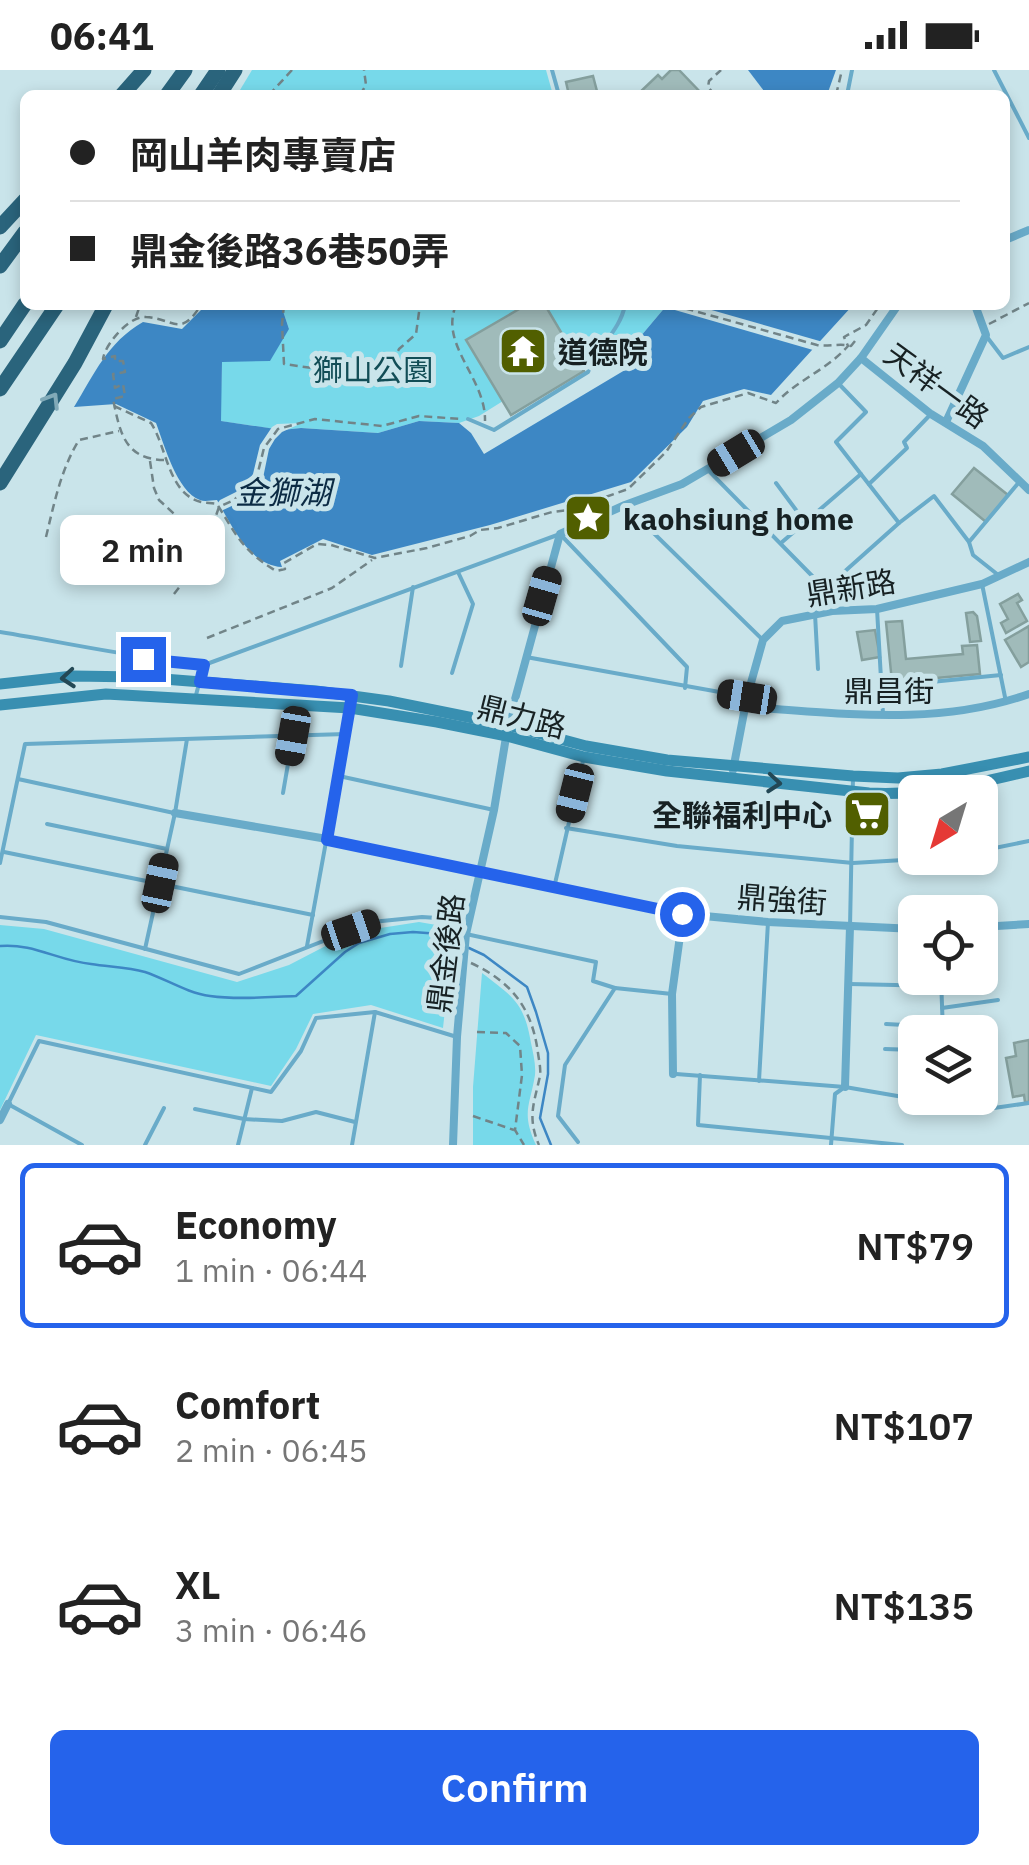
<!DOCTYPE html>
<html lang="en">
<head>
<meta charset="utf-8">
<style>
	body { margin:0; font-family:"IBM Plex Sans","Noto Sans TC",sans-serif; background:#f2f2f2; color:#222; height:100vh; display:flex; flex-direction:column; font-size:38px; white-space:nowrap }
	* { box-sizing:border-box; margin:0 }
	p { font-size:32px; color:#767676 }
	.icon { flex:none; width:55px; height:55px; fill:none; stroke:currentColor; stroke-width:2; stroke-linecap:round; stroke-linejoin:round }
	.map { position:relative; height:1075px; overflow:hidden }
	.side { display:flex; flex-direction:column; background:#fff; flex:1 }
	.side>* { flex:none }
	.hud { position:absolute; left:20px; top:20px; width:990px; height:220px; border-radius:15px; box-shadow:0 5px 15px #0003; display:grid; align-content:center; height:220px; padding:0 50px; background:#fff }
	.needle { width:65px; rotate:218deg }
	.fabs { position:absolute; left:898px; top:705px; display:grid; gap:20px }
	.fabs a { display:grid; place-items:center; width:100px; height:100px; border-radius:15px; background:#fff; box-shadow:0 5px 15px #0003; font-size:50px }
	.end { position:absolute; width:45px; height:45px; margin:-22px; border:12px solid #2563eb; background:#fff; box-shadow:0 0 0 5px #fff }
	.from { border-radius:50% }
	.bubble { position:absolute; height:70px; border-radius:15px; background:#fff; box-shadow:0 5px 15px #0003; font-size:32px; font-weight:600; line-height:70px; text-align:center }
	.car { position:absolute; width:30px; height:60px; margin:-30px -15px; border-radius:12px; box-shadow:0 0 8px 2px #0007; background:linear-gradient(#222 24%,#8ab4d8 0 40%,#222 0 76%,#8ab4d8 0 86%,#222 0) }
	.hud b { display:flex; align-items:center; gap:35px; height:95px; font-size:38px }
	.hud b+b { border-top:2px solid #e0e0e0 }
	.hud i { width:25px; height:25px; background:#222 }
	ul { padding:18px 0 0; list-style:none }
	li { display:flex; align-items:center; gap:30px; height:165px; margin:0 20px 15px; padding:0 30px; border:5px solid transparent; border-radius:15px }
	li div { flex:1 }
	li b { display:block; font-size:38px }
	li em { font-style:normal; font-weight:600 }
	li.selected { border-color:#2563eb }
	li>.icon { width:90px; height:90px; stroke-width:1.5 }
	.cta { display:flex; gap:20px; margin-top:auto; padding:20px 50px }
	.cta a { flex:1; height:115px; border-radius:15px; background:#2563eb; color:#fff; font-size:40px; font-weight:600; line-height:115px; text-align:center }
	.status { display:flex; justify-content:space-between; align-items:center; height:70px; padding:0 50px; background:#fff; direction:ltr }
	.status svg { height:28px; fill:currentColor }
	.map>svg:first-child { display:block }
</style>
</head>
<body>
<div class="status"><b>06:41</b><svg viewBox="0 0 49 12"><path d="M0 12V9h3v3zM5 12V6h3v6zM10 12V3h3v9zM15 12V0h3v12zM26 1h20v11H26zM47 4h2v5h-2z"/></svg></div>
<div class="map">
<svg width="1029" height="1075" viewBox="0 0 1029 1075">
	<rect width="100%" height="100%" fill="#c9e4ea"/>
	<!-- green -->
	<g fill="#77d9ea">
		<path d="M252,0H546L553,25H237Z"/>
		<path d="M281,235H526L467,270L503,331L479,346L459,353L419,351L378,363L301,358L282,360L220,351L222,291L289,259Z"/>
		<path d="M545,235H667L635,273L611,285L579,292Z"/>
		<path d="M419,852L454,858L443,958L371,935L313,944L296,979L271,1016L36,965L0,1040V855L44,859L237,912L289,895L341,868L374,859Z"/>
		<path d="M482,903C513,927 524,932 531,973C533,983 536,994 535,1005C530,1036 521,1042 536,1075H473V1017Z"/>
	</g>
	<!-- water -->
	<g fill="#3d87c4">
		<path d="M748,0H836L827,25H767Z"/>
		<path d="M206,235H281L289,259L270,291L222,292L221,351L282,360L301,358L378,363L419,351L459,353L471,363L484,384L625,300L635,273L667,235H853L771,325L744,319L703,331L687,357L631,412L490,455L372,485L323,469L280,491L282,497C249,495 232,456 217,430C211,430 205,432 200,430C177,422 164,374 156,353L116,334L74,337C95,303 107,273 143,252L182,259Z"/>
	</g>
	<!-- pier -->
	<g fill="#c9e4ea">
		<path d="M669,235H694L823,272L813,280L668,238Z"/>
		<path d="M302,353L282,362L275,369L269,379L263,408L251,427L221,441L217,434L220,430L246,417L253,404L260,375L272,357L277,354Z"/>
	</g>
	<g fill="none" stroke-linecap="round" stroke-linejoin="round">
		<!-- stream -->
		<g stroke="#3d87c4" stroke-width="2.5">
			<path d="M0,876C33,873 59,891 91,894C109,897 127,897 145,902C166,909 187,923 210,926C238,930 268,927 296,926L345,882L359,873L390,864L413,862L440,864L462,874"/>
			<path d="M469,878L484,885L527,917L536,942L548,983V1004L540,1048L551,1075"/>
		</g>
	</g>
	<!-- building -->
	<g fill="#a0bbba" stroke="#849f9d" stroke-width="2.5">
		<path d="M671,0H679L703,25H637L658,5L662,9Z"/>
		<path d="M593,6L598,25H569L566,12Z"/>
		<path d="M526,235H545L584,301L511,345L466,270Z"/>
		<path d="M974,398L1008,425L986,452L952,424Z"/>
		<path d="M1018,524L1022,530L1017,533L1027,551L1006,563L1001,553L1008,549L1000,534Z"/>
		<path d="M973,542L977,546L981,571L970,572L966,543Z"/>
		<path d="M902,551L906,589L963,584L962,576L977,575L980,604L892,612L886,552Z"/>
		<path d="M1029,556V592L1021,597L1005,570Z"/>
		<path d="M875,560L880,587L862,590L857,562Z"/>
		<path d="M1029,970V1032H1025L1024,1025L1013,1027L1006,988L1016,986L1014,973Z"/>
	</g>
	<g fill="none" stroke-linecap="round" stroke-linejoin="round">
		<!-- path -->
		<g stroke="#718488" stroke-width="2.5" stroke-dasharray="8 5" stroke-linecap="butt">
			<path d="M269,25L292,0"/>
			<path d="M360,25L366,15L364,0"/>
			<path d="M715,25L708,17L709,11L721,0"/>
			<path d="M836,25L842,0"/>
			<path d="M284,235L282,254L284,294L354,304L377,298L393,290L399,279L416,264L420,235"/>
			<path d="M456,235C439,275 486,308 485,351"/>
			<path d="M673,235L817,275C829,277 839,273 851,276L855,271"/>
			<path d="M136,247L140,235"/>
			<path d="M989,254L1029,233"/>
			<path d="M114,336L151,353C167,377 168,424 201,432C206,433 212,433 217,434C237,466 242,480 276,501L285,499L284,493L317,474L331,475L375,488L427,478L470,466L480,460L498,458L552,442L569,440L628,419L666,382L689,348L701,337L748,323L776,333C797,310 827,300 848,276L844,267L866,255L880,235"/>
			<path d="M164,390C124,389 120,362 113,329L125,326L123,314L115,318L113,304L125,302L123,291H115V286L103,289C105,274 130,245 146,247C175,249 180,268 201,235"/>
			<path d="M150,391L154,418L159,430L183,452L203,480"/>
			<path d="M46,467C54,434 61,399 79,370L119,361"/>
			<path d="M174,524L201,489L219,437L234,430L253,413L258,402L264,378L278,359L315,349L382,356L419,346L461,349"/>
			<path d="M207,568L332,518L372,490"/>
			<path d="M471,893C512,912 532,938 538,983C539,991 541,998 540,1006C534,1034 527,1047 539,1075"/>
			<path d="M477,962L506,963L520,976L522,1005L515,1060L524,1075"/>
			<path d="M473,1046L514,1060"/>
		</g>
		<!-- lane -->
		<g stroke="#69abc9" stroke-width="4">
			<path d="M552,0L559,25"/>
			<path d="M994,0L1029,68"/>
			<path d="M847,25L852,0"/>
			<path d="M987,267L1003,288L1029,277"/>
			<path d="M839,314L866,342L836,372L899,453"/>
			<path d="M468,349L494,360L588,302C597,277 620,261 625,235"/>
			<path d="M708,400L825,519L832,541"/>
			<path d="M776,413L805,452"/>
			<path d="M869,414L907,378L904,372L929,346"/>
			<path d="M627,437L763,570"/>
			<path d="M969,472L1020,411"/>
			<path d="M781,473L861,404"/>
			<path d="M982,514L1006,632"/>
			<path d="M825,519L899,453L934,426L969,472L973,485L997,504"/>
			<path d="M877,539L883,644"/>
			<path d="M815,544L818,599"/>
			<path d="M0,562C68,573 135,588 204,595"/>
			<path d="M526,587L747,627"/>
			<path d="M401,596L413,517"/>
			<path d="M452,603L473,534L458,502"/>
			<path d="M881,617L1001,605"/>
			<path d="M196,625L204,595L560,464L687,597L685,618"/>
			<path d="M339,706L494,740"/>
			<path d="M18,709L174,743"/>
			<path d="M283,723L293,665"/>
			<path d="M47,754L167,779"/>
			<path d="M566,758L677,776L853,793L937,788"/>
			<path d="M980,781L1029,771"/>
			<path d="M4,782L313,845"/>
			<path d="M0,793L25,674L346,664"/>
			<path d="M554,818L583,691"/>
			<path d="M0,847L46,852L239,904L372,852L422,847L468,850"/>
			<path d="M850,857L853,707"/>
			<path d="M466,864L596,892L593,911L615,918"/>
			<path d="M307,876L350,640"/>
			<path d="M145,879L175,743L187,669"/>
			<path d="M941,908L943,962"/>
			<path d="M849,914L941,916"/>
			<path d="M942,938L998,930"/>
			<path d="M886,954L942,957"/>
			<path d="M885,979L915,980"/>
			<path d="M676,1004L845,1017L944,1034L994,1038L1029,1033"/>
			<path d="M700,1005L698,1055L902,1075"/>
			<path d="M759,1011L768,852"/>
			<path d="M195,1039L244,1049L282,1051L316,1042L355,1052"/>
			<path d="M578,1072L558,1046L565,995L615,918L672,924"/>
			<path d="M82,1075L8,1034L39,971L271,1022L301,981L316,948L375,942L457,967"/>
			<path d="M145,1075L164,1038"/>
			<path d="M238,1075L252,1018"/>
			<path d="M352,1075L375,942"/>
			<path d="M831,1075L835,1024L842,1019"/>
		</g>
		<!-- street -->
		<g stroke="#69abc9" stroke-width="8">
			<path d="M1005,170L1029,160"/>
			<path d="M861,288L931,344L983,376L1029,420"/>
			<path d="M946,352L986,265L975,235"/>
			<path d="M745,637C842,643 936,657 1029,624"/>
			<path d="M733,700L747,627L763,570L782,551L832,541L877,539L982,514L1029,492"/>
			<path d="M175,743L327,769L683,844L768,852L915,859"/>
			<path d="M980,857L1029,854"/>
			<path d="M673,1004L672,924L683,844"/>
			<path d="M845,1017L850,857"/>
			<path d="M0,1050L8,1034"/>
			<path d="M453,1075L457,967L466,864L494,740L508,655L560,464L625,435L682,414L791,350L838,313L861,288L898,235"/>
		</g>
		<!-- secondary -->
		<g stroke="#388fb1" stroke-width="11">
			<path d="M0,614L73,606L138,607L316,621L389,631L508,655L586,676L667,690L853,706L898,708L942,704L1029,687"/>
			<path d="M0,635L106,624L350,638L437,652L507,666L584,687L667,701L869,723C923,726 976,714 1029,701"/>
		</g>
		<!-- highway -->
		<g stroke="#2a647c" stroke-width="15">
			<path d="M122,25L144,0"/>
			<path d="M167,25L185,0"/>
			<path d="M201,25L218,0"/>
			<path d="M219,25L235,0"/>
			<path d="M0,157L25,130"/>
			<path d="M0,196L25,162"/>
			<path d="M0,271L25,234"/>
			<path d="M0,319L57,235"/>
			<path d="M0,413L75,293L106,235"/>
		</g>
	</g>
	<!-- one-way arrows -->
	<defs><path id="oneway-chevron" d="M-2-3.5L2.5 0L-2 3.5" fill="none" stroke-width="1.6" stroke-linecap="round" stroke-linejoin="round" transform="scale(2.5)"/></defs>
	<use stroke="#81aab8" href="#oneway-chevron" transform="translate(52 330) rotate(-58)"/>
	<g stroke="#234855">
		<use href="#oneway-chevron" transform="translate(68 608) rotate(175)"/>
		<use href="#oneway-chevron" transform="translate(774 713) rotate(5)"/>
	</g>
	<g fill="none" stroke-linecap="round" stroke-linejoin="round">
		<!-- route -->
		<path stroke="#2563eb" stroke-width="12" d="M143,589L204,595L200,612L352,625L327,770L682,844"/>
	</g>
	<!-- icons -->
	<defs>
		<g id="temple-square" transform="scale(2.5)"><rect x="-9" y="-9" width="18" height="18" rx="4" fill="#515f00" stroke="#c9e4ea"/><path d="M0-6L5-2H3V0L6.5 2.5H4V6H1.5V3h-3V6H-4V2.5H-6.5L-3 0V-2H-5Z" fill="#fff"/></g>
		<g id="sight-square" transform="scale(2.5)"><rect x="-9" y="-9" width="18" height="18" rx="4" fill="#515f00" stroke="#c9e4ea"/><path d="M0-6L1.8-2.2L6-1.7L2.9 1.2L3.7 5.4L0 3.3L-3.7 5.4L-2.9 1.2L-6-1.7L-1.8-2.2Z" fill="#fff"/></g>
		<g id="supermarket-square" transform="scale(2.5)"><rect x="-9" y="-9" width="18" height="18" rx="4" fill="#515f00" stroke="#c9e4ea"/><path d="M-6-5.5h2.5l.6 2H6L4.5 2H-2.5L-4.4-4H-6ZM-1.5 3.2a1.3 1.3 0 1 0 .1 0ZM3 3.2a1.3 1.3 0 1 0 .1 0Z" fill="#fff"/></g>
	</defs>
	<g fill-rule="evenodd">
		<use href="#temple-square" x="523" y="281"/>
		<use href="#sight-square" x="588" y="448"/>
		<use href="#supermarket-square" x="867" y="744"/>
	</g>
	<g text-anchor="middle" dominant-baseline="central" stroke-width="10" stroke-linejoin="round" paint-order="stroke">
		<!-- poi labels -->
		<g font-size="30" font-weight="bold" fill="#172123" stroke="#c9e4ea" text-anchor="start">
			<text x="558" y="281">道德院</text>
			<text x="623" y="448">kaohsiung home</text>
			<text x="832" y="744" text-anchor="end">全聯福利中心</text>
		</g>
		<!-- park labels -->
		<g font-size="30" fill="#124d56" stroke="#c9e4ea">
			<text x="373" y="299">獅山公園</text>
		</g>
		<!-- street labels -->
		<g font-size="30" fill="#172123" stroke="#c9e4ea">
			<text transform="translate(937 315) rotate(36)">天祥一路</text>
			<text transform="translate(851 517) rotate(-9)">鼎新路</text>
			<text x="889" y="620">鼎昌街</text>
			<text transform="translate(522 646) rotate(14)">鼎力路</text>
			<text transform="translate(782 829) rotate(4)">鼎強街</text>
			<text transform="translate(445 883) rotate(-83)">鼎金後路</text>
		</g>
		<!-- water labels -->
		<g font-size="32" font-style="italic" fill="#0c2b44" stroke="#c9e4ea">
			<text x="283" y="422">金獅湖</text>
		</g>
	</g>
</svg>
<div class="fabs">
<a><svg class="needle" viewBox="-14 -14 28 28"><path d="M0-13l5 13h-10z" fill="#e53935"/><path d="M0 13l5-13h-10z" fill="#767676"/></svg></a>
<a><svg class="icon" aria-label="locate" viewBox="0 0 24 24"><circle cx="12" cy="12" r="6"/><path d="M12 2v4M12 18v4M2 12h4M18 12h4"/></svg></a>
<a><svg class="icon" aria-label="layers" viewBox="0 0 24 24"><path d="M12 4l9 5-9 5-9-5zM3 14l9 5 9-5"/></svg></a>
</div>
<i class="end from" style="left:682px;top:844px"></i>
<i class="end" style="left:143px;top:589px"></i>
<div class="bubble" style="left:60px;top:445px;width:165px">2 min</div>
<i class="car" style="left:736px;top:383px;rotate:239deg"></i>
<i class="car" style="left:542px;top:526px;rotate:16deg"></i>
<i class="car" style="left:747px;top:627px;rotate:279deg"></i>
<i class="car" style="left:293px;top:666px;rotate:190deg"></i>
<i class="car" style="left:575px;top:723px;rotate:194deg"></i>
<i class="car" style="left:160px;top:813px;rotate:12deg"></i>
<i class="car" style="left:351px;top:860px;rotate:71deg"></i>
<div class="hud">
<b><i class="from"></i>岡山羊肉專賣店</b>
<b><i></i>鼎金後路36巷50弄</b>
</div>
</div>
<section class="side">
<ul>
<li class="selected"><svg class="icon" aria-label="car" viewBox="0 0 24 24"><path d="M5 17H2v-5l4-1 3-4h7l3 4 3 1v5h-3M9 17h6M6 11h13"/><circle cx="7" cy="17" r="2"/><circle cx="17" cy="17" r="2"/></svg><div><b>Economy</b><p>1 min · 06:44</p></div><em>NT$79</em></li>
<li><svg class="icon" aria-label="car" viewBox="0 0 24 24"><path d="M5 17H2v-5l4-1 3-4h7l3 4 3 1v5h-3M9 17h6M6 11h13"/><circle cx="7" cy="17" r="2"/><circle cx="17" cy="17" r="2"/></svg><div><b>Comfort</b><p>2 min · 06:45</p></div><em>NT$107</em></li>
<li><svg class="icon" aria-label="car" viewBox="0 0 24 24"><path d="M5 17H2v-5l4-1 3-4h7l3 4 3 1v5h-3M9 17h6M6 11h13"/><circle cx="7" cy="17" r="2"/><circle cx="17" cy="17" r="2"/></svg><div><b>XL</b><p>3 min · 06:46</p></div><em>NT$135</em></li>
</ul>
<div class="cta"><a>Confirm</a></div>
</section>
</body>
</html>
